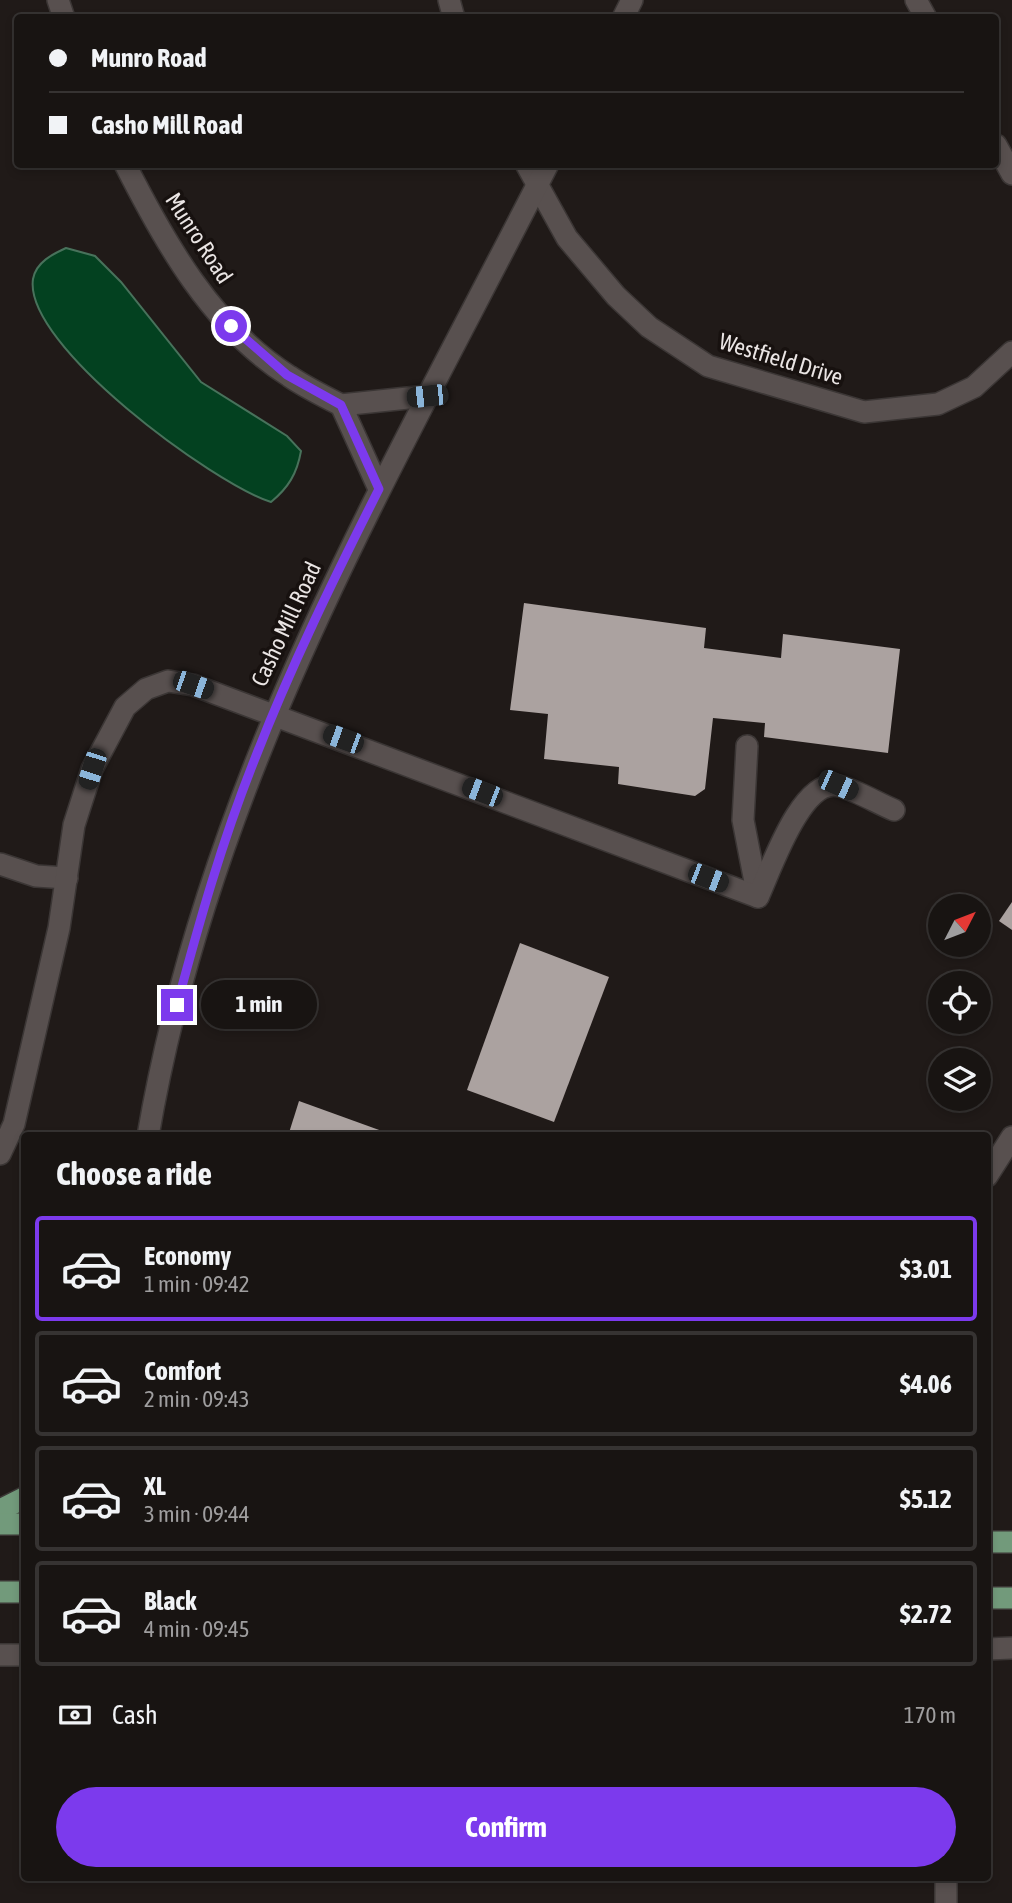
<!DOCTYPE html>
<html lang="en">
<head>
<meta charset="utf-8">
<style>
	body { margin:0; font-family:"Asap Condensed",sans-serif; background:#211d1b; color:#f1f3f6; height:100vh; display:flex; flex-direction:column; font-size:26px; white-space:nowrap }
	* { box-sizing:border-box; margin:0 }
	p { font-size:23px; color:#9f9e9f }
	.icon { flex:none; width:38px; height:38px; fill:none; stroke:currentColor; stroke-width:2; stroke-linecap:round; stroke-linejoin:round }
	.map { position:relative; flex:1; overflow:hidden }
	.drawer { position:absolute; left:21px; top:1132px; width:970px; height:749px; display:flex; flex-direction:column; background:#181412; border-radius:7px; box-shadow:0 4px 10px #0003,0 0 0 2px #363332 }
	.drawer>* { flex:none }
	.banner { position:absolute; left:14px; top:14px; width:985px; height:154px; border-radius:7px; box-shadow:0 4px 10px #0003,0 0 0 2px #363332; display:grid; align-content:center; height:154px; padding:0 35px; background:#181412 }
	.needle { width:46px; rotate:48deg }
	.buttons { position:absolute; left:928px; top:894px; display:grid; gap:14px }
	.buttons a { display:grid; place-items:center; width:63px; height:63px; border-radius:50%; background:#181412; box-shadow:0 4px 10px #0003,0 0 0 2px #363332; font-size:35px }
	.end { position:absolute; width:32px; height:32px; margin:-16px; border:9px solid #7c3aed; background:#fff; box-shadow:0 0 0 4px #fff }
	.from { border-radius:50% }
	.bubble { position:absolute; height:49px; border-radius:24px; background:#181412; box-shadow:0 4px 10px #0003,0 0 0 2px #363332; font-size:23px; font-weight:700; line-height:49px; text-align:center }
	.car { position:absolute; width:21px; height:42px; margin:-21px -10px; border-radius:9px; box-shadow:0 0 5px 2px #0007; background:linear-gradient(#222 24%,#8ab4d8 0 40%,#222 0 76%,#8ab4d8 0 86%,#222 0) }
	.banner b { display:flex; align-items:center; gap:24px; height:66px; font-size:26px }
	.banner b+b { border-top:2px solid #363332 }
	.banner i { width:18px; height:18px; background:#f1f3f6 }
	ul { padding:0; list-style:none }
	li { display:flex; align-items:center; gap:21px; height:105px; margin:0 14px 10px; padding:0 21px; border:4px solid #363332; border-radius:7px }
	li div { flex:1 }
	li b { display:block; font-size:26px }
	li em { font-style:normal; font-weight:700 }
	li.active { border-color:#7c3aed }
	li>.icon { width:63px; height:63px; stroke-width:1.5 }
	h2 { padding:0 35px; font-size:32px; line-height:84px }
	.pay { display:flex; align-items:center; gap:18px; height:77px; padding:0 35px; font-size:26px }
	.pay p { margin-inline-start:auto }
	.action { display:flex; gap:14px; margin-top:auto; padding:14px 35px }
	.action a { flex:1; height:80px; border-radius:42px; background:#7c3aed; color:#fff; font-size:28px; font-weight:700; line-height:80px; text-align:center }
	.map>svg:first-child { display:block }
</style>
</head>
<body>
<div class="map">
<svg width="1012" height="1903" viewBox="0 0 1012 1903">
	<rect width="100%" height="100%" fill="#201a18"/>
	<!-- water -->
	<path fill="#034120" stroke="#48725b" stroke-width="2" d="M66,248L95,256L121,282L201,382L287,436L301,451C297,474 288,488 271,502C214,484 23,345 33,279C36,262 53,254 66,248Z"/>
	<!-- building -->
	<g fill="#aba2a0">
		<path d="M524,603L706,628L704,648L781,658L783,634L900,649L888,753L764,737L765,723L713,718L705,789L695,796L618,784L619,767L544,759L548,714L510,710Z"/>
		<path d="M1012,902V930L999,921Z"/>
		<path d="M520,943L609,977L554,1122L467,1090Z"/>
		<path d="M299,1101L393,1135L392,1136H288Z"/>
	</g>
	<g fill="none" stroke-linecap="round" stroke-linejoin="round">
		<!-- minor casing -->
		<g stroke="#3b3635" stroke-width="24">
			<g id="minor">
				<path d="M58,0L64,18"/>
				<path d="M449,0L454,18"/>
				<path d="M916,0L926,18"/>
				<path d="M623,18L632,0"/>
				<path d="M996,145L1012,174"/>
				<path d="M125,164C165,243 212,327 289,376C305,387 323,396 341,405"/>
				<path d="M526,164L567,238L616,296L649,327L708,366L864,412L938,404L974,387L1012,352"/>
				<path d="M379,489L341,405L427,396"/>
				<path d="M747,746L743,820L758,897"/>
				<path d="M0,864L36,876L67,878"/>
				<path d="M148,1136C209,778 386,482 548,164"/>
				<path d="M0,1154L14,1124L59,928L74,825L92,769L125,707L146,689L168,681L193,685L758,897C771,869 802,776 839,786C858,791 877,803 894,810"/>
				<path d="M987,1176L1012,1137"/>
				<path d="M987,1649L1012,1648"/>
				<path d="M0,1655H24"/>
				<path d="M946,1878V1903"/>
			</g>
		</g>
		<!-- major casing -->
		<g stroke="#3b3635" stroke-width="24">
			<g id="major">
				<path d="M0,1510L24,1498"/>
				<path d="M0,1524H24"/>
				<path d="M987,1542H1012"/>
				<path d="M0,1592H24"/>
				<path d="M987,1598H1012"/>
			</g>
		</g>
		<!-- minor -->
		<use href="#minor" stroke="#58504f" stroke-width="21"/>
		<!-- major -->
		<use href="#major" stroke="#729a7b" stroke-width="21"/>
	</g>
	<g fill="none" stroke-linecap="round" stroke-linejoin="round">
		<!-- route -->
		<path stroke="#7c3aed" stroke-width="9" d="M177,1005C199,923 222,841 254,761C290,668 334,578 379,489L341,405L287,375L231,326"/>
	</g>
	<g text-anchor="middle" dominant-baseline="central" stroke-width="7" stroke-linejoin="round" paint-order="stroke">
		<!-- street labels -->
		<g font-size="23" fill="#eae5e4" stroke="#17110f">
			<text transform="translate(199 238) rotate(57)">Munro Road</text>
			<text transform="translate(781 359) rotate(17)">Westfield Drive</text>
			<text transform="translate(286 624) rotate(-65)">Casho Mill Road</text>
		</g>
	</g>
</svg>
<div class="buttons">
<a><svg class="needle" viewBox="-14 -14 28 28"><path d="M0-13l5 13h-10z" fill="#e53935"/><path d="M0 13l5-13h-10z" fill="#9f9e9f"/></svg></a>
<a><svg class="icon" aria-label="locate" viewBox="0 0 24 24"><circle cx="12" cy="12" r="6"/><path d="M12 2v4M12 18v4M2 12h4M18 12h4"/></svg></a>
<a><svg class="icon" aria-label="layers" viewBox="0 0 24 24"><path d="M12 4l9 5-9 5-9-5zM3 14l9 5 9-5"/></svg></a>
</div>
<i class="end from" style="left:231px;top:326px"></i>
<i class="end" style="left:177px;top:1005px"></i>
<div class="bubble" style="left:201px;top:980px;width:116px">1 min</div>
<i class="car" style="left:427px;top:396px;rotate:264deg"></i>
<i class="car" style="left:193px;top:685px;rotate:109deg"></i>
<i class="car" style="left:343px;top:739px;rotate:290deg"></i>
<i class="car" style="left:92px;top:769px;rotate:198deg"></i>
<i class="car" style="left:838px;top:785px;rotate:114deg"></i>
<i class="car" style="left:482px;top:792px;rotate:291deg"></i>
<i class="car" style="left:708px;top:878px;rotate:111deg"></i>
<div class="banner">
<b><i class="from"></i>Munro Road</b>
<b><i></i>Casho Mill Road</b>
</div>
<section class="drawer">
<h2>Choose a ride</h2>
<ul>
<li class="active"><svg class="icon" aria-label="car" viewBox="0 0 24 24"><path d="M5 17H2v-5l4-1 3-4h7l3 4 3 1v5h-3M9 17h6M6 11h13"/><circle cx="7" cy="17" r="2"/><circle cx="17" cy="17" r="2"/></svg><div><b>Economy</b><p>1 min · 09:42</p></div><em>$3.01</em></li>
<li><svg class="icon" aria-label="car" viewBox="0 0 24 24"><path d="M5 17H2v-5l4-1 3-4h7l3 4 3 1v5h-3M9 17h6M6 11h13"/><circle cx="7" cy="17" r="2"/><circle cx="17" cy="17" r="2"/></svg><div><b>Comfort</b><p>2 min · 09:43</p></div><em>$4.06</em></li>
<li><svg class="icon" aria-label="car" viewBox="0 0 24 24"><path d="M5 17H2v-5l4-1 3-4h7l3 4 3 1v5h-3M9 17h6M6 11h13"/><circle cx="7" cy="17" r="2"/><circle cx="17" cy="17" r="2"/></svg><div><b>XL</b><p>3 min · 09:44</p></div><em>$5.12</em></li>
<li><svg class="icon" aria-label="car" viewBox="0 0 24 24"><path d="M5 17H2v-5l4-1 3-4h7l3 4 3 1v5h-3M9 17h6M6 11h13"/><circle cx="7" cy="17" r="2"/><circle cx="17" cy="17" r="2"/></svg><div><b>Black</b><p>4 min · 09:45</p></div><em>$2.72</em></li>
</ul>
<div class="pay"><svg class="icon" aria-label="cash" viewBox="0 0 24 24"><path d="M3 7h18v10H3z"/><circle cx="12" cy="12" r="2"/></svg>Cash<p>170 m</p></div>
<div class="action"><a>Confirm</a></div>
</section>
</div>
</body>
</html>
